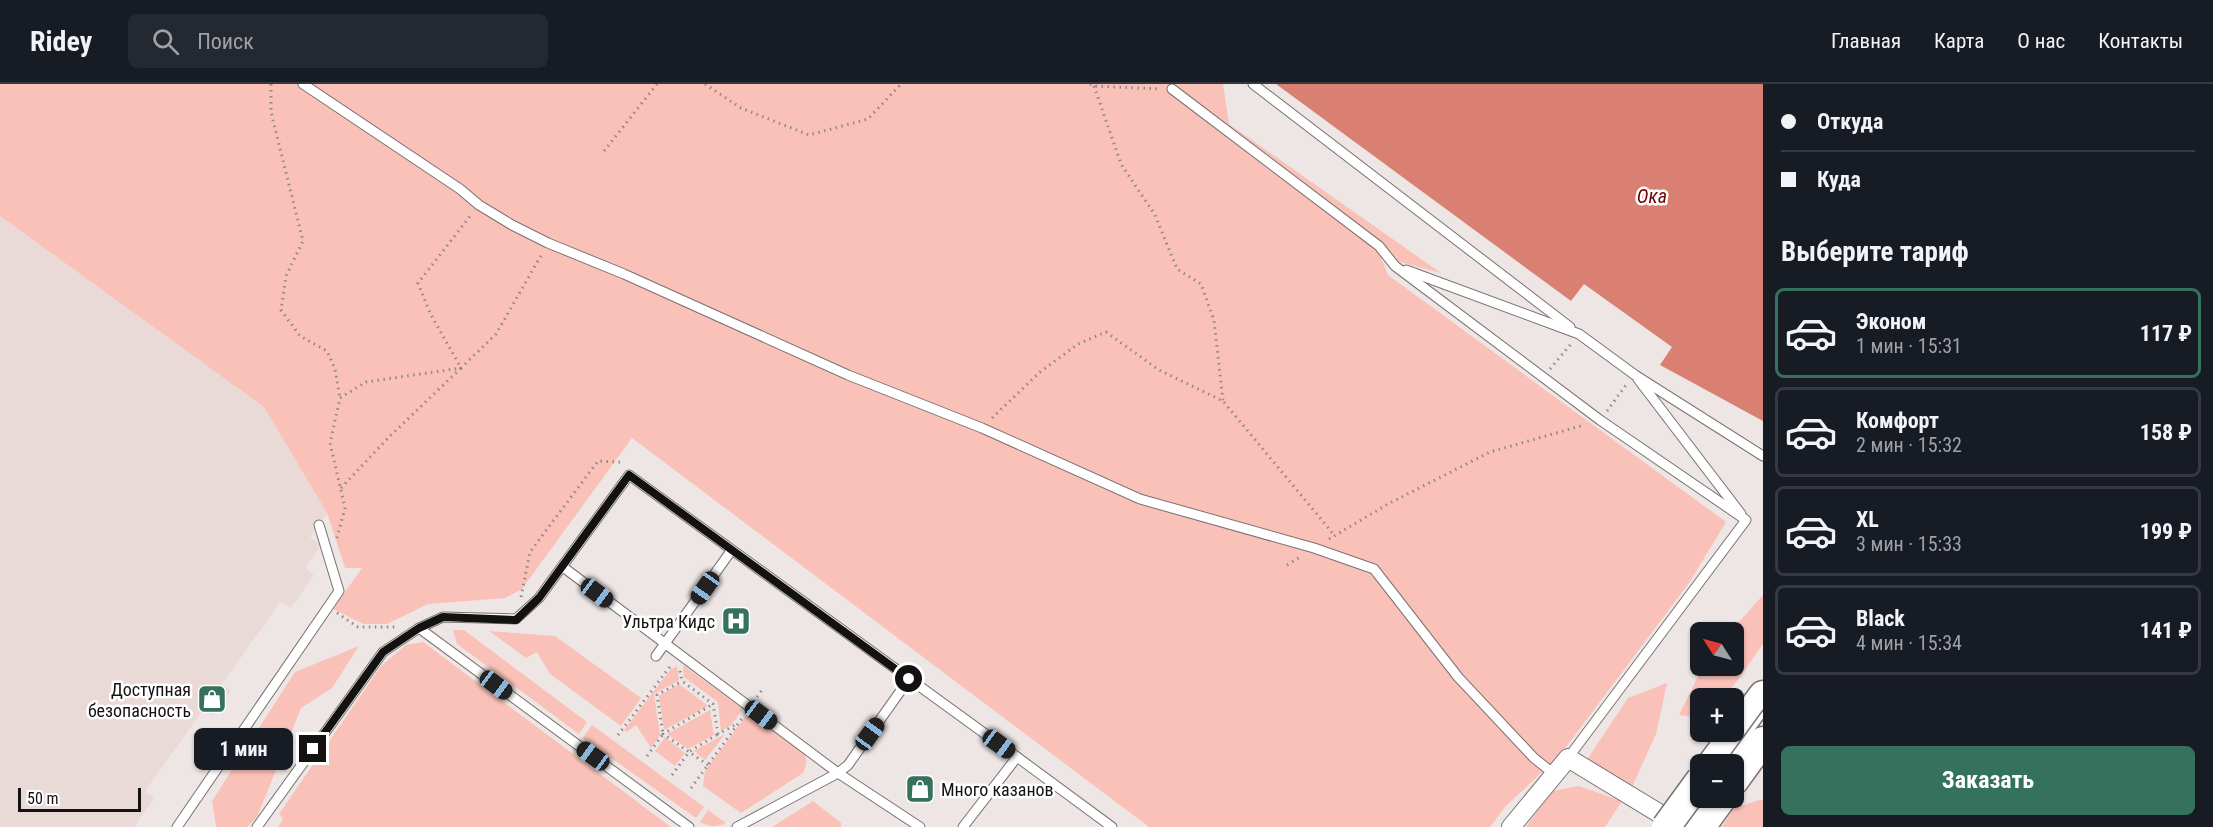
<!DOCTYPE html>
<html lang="ru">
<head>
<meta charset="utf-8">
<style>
	body { margin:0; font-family:"Roboto Condensed",sans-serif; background:#242831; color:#f1f3f6; height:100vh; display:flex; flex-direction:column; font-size:22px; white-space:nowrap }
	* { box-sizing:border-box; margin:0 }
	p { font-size:20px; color:#9ea1a6 }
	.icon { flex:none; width:33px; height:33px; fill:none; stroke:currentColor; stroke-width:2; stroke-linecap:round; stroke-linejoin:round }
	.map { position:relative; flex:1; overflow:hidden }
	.details { display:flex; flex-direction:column; background:#171b24; width:450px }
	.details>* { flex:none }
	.top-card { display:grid; align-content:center; height:132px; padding:0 18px; background:#171b24 }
	.needle { width:39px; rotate:306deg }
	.fabs { position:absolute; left:1690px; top:538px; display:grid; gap:12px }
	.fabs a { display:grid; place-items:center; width:54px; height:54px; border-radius:9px; background:#171b24; box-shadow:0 2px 4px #0004; font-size:30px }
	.scale { position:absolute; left:18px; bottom:15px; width:123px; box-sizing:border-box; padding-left:6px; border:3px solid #141111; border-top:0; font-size:16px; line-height:21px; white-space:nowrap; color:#141111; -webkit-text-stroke:4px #fff; paint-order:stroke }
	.end { position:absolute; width:27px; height:27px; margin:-14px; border:8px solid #141111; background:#fff; box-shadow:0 0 0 3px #fff }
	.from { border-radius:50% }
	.bubble { position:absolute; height:42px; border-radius:9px; background:#171b24; box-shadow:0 2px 4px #0004; font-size:20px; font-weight:700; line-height:42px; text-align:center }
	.car { position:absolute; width:18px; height:36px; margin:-18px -9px; border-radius:8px; box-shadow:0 0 4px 2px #0007; background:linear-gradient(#222 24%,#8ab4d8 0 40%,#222 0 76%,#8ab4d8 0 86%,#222 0) }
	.top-card b { display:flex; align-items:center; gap:21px; height:57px; font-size:22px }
	.top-card b+b { border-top:2px solid #363941 }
	.top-card i { width:15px; height:15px; background:#f1f3f6 }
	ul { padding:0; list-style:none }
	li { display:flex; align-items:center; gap:18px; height:90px; margin:0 12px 9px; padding:0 6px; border:3px solid #363941; border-radius:9px }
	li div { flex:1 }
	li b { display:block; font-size:22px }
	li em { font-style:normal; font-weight:700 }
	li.current { border-color:#35725d }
	li>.icon { width:54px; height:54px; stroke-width:1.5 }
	h2 { padding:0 18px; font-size:27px; line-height:72px }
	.primary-button { display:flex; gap:12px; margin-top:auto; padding:12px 18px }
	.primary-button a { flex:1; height:69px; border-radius:9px; background:#35725d; color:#fff; font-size:24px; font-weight:700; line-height:69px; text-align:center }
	header { display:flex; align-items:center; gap:36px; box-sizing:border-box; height:84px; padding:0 30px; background:#171b24; border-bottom:2px solid #363941 }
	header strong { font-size:28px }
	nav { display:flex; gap:33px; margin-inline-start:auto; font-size:21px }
	.search { width:420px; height:54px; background:#242831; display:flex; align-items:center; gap:15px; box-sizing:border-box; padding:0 21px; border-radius:9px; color:#9ea1a6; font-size:22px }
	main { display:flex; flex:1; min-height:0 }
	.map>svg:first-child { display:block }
</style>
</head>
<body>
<header>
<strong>Ridey</strong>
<div class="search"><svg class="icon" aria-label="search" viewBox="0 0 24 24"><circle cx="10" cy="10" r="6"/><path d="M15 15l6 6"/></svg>Поиск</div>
<nav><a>Главная</a><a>Карта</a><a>О нас</a><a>Контакты</a></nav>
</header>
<main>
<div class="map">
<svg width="1763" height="743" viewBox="0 0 1763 743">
	<rect width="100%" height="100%" fill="#ede6e5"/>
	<!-- built -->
	<path fill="#eadad7" d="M0,132L264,323L327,429L310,453L321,461L305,484L314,491L291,524L281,517L222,600L231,607L213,632L203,626L145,707L154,714L136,740L137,743H0Z"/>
	<!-- green -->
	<g fill="#fac1b8">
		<path d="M0,0H1223L1229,40L1441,189L1381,173L1388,191L1726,438L1689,499L1560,671L1505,723L1490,743H1149L632,354L522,505L505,514L428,520L387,540H363L333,525L362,484H345L327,429L264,323L0,132Z"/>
		<path d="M1763,511V560L1737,597L1722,615H1701V634L1679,631L1703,582H1734V549H1729Z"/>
		<path d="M453,546H464L587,638L579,650L457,560Z"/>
		<path d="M489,547L555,552L641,614L621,642L550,590L537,568L526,574Z"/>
		<path d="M423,558L671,743H278L283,735L279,730L381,582L406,561Z"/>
		<path d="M359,562L332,604L301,624L257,733L247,743H216L212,717L295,588Z"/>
		<path d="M683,581L743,625L731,641L721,647L718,618L684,593Z"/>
		<path d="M677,582L679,596L654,610L660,651L651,664L636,641L627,648L624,646L671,585Z"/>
		<path d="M1667,599L1656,650L1631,705L1584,680L1628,614Z"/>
		<path d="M679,600L708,622L664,646L659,612Z"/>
		<path d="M710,626L714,651L688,665L667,650Z"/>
		<path d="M748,629L803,668C808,676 807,681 803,689L741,729L703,702L705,687Z"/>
		<path d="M592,641L704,723L696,734L583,654Z"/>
		<path d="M725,650L705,676L694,667Z"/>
		<path d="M665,653L685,669L675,682L655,667Z"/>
		<path d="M1579,702L1622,717L1605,743H1526L1552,707Z"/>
		<path d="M1760,716H1763V743H1722L1734,724Z"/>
		<path d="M813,717L841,739V743H772Z"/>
		<path d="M708,726L726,739C716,743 710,743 700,738Z"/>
	</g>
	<!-- water -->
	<path fill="#da8073" d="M1276,0H1763V337L1660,281L1672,263L1584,200L1571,217Z"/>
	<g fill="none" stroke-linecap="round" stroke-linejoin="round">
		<!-- service casing -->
		<g stroke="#797271" stroke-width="11">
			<g id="service">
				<path d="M303,0L460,105L479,121L512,141L548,159L624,190L848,291L982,344L1140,415L1314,464L1374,485L1458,593L1534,674L1554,690"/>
				<path d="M1253,0L1570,243"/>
				<path d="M1172,5L1379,162L1395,182L1600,336L1746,436L1568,674"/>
				<path d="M1406,186L1579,250L1635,291L1763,372"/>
				<path d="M1638,295L1741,430"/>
				<path d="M563,483L838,689L920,743"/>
				<path d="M419,544L443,533L516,535L539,514L629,391L1017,673L963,743"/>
				<path d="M656,572L731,467"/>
				<path d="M1017,673L1112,743"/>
				<path d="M177,743L339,507L319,441"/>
				<path d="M257,743L383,568L419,544L689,743"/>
				<path d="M737,743L838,689L848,681L909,595"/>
			</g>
		</g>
		<!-- minor casing -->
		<g stroke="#797271" stroke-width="20">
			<path id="minor" d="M1511,743L1568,674L1680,742"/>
		</g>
		<!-- primary casing -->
		<g stroke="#797271" stroke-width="31">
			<g id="primary">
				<path d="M1711,681L1763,611"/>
				<path d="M1734,697L1763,657"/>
				<path d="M1701,743L1722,714"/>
			</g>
		</g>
		<!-- path -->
		<g stroke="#8f8a89" stroke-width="3" stroke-dasharray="1.5 4.5" stroke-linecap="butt">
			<path d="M271,0V28L303,157L286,192L281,226L300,252L327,267L335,285L340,314"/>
			<path d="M705,0L741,24L809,51L868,35L901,0"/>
			<path d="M1090,0L1094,2L1161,5"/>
			<path d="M1094,2L1121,80L1155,131L1177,185L1201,200L1214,236L1223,317"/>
			<path d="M604,67L657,0"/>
			<path d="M1550,285L1571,260"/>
			<path d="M1607,327L1626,301"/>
			<path d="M992,334L1040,288L1078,260L1106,248L1159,286L1223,317L1335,452"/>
			<path d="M341,404L388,354L461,284L430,229L418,199L471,131"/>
			<path d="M337,454L345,424L330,359L340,314L366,298L461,284L496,250L543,168"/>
			<path d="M1329,455L1388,420L1490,368L1584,341"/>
			<path d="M1287,481L1300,473"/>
			<path d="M521,513L530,468L598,377L620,378"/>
			<path d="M337,529L358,543H395"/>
			<path d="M680,587L682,597L713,620L718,650L737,640"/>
			<path d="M757,613L762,606"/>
			<path d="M618,651L672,580"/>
			<path d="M647,672L663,650L657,611L682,597"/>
			<path d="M708,681L663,650L713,620"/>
			<path d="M672,691L689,668L718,650"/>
			<path d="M691,704L743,633"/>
		</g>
		<!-- service -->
		<use href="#service" stroke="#fff" stroke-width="9"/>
		<!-- minor -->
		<use href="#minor" stroke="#fff" stroke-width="18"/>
		<!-- primary -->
		<use href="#primary" stroke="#fff" stroke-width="28"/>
		<!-- tram -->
		<g stroke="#7a7574" stroke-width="1.5">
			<path d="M1723,681L1763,626"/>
			<path d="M1678,743L1701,711"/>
		</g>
		<!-- primary-bridge casing -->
		<g stroke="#797271" stroke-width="31" stroke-linecap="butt">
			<path id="primary-bridge" d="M1666,743L1701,695"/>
		</g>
		<!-- primary-bridge -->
		<use href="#primary-bridge" stroke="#fff" stroke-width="28"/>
	</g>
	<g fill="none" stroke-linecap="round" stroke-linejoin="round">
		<!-- route -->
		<path stroke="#141111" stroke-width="8" d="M313,665L383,568L419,544L443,533L516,536L539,514L629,391L909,595"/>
	</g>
	<!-- icons -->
	<defs>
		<g id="hospital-square" transform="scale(1.5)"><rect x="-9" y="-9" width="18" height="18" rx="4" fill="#35725d" stroke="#fff"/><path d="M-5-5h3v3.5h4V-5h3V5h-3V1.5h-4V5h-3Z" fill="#fff"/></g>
		<g id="shop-square" transform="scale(1.5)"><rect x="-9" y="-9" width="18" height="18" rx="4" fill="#35725d" stroke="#fff"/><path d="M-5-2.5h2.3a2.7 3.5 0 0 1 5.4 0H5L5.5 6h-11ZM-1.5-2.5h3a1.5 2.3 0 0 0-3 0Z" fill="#fff"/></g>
	</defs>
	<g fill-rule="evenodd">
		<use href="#hospital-square" x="736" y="537"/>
		<use href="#shop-square" x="212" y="615"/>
		<use href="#shop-square" x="920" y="705"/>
	</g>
	<g text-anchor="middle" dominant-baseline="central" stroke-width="5" stroke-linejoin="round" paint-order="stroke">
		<!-- poi labels -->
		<g font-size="18" fill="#141111" stroke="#fff" text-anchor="end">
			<text x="715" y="537">Ультра Кидс</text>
			<text x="191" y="605">Доступная<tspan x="191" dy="21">безопасность</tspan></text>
			<text x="941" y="705" text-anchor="start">Много казанов</text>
		</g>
		<!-- water labels -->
		<g font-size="20" font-style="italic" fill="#720000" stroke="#fff">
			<text x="1652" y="112">Ока</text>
		</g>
	</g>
</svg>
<div class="fabs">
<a><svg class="needle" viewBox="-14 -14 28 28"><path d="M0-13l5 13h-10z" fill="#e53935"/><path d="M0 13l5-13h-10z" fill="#9ea1a6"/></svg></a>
<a>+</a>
<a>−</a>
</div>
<div class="scale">50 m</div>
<i class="end from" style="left:909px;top:595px"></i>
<i class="end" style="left:313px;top:665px"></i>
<div class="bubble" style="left:194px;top:644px;width:99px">1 мин</div>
<i class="car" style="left:705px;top:504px;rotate:215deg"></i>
<i class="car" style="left:597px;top:509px;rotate:127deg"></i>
<i class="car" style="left:496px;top:601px;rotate:127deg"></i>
<i class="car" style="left:761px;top:631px;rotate:127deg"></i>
<i class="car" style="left:870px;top:650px;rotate:36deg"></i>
<i class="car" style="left:999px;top:660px;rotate:126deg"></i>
<i class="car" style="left:593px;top:672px;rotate:306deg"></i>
</div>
<section class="details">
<div class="top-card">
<b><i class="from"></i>Откуда</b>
<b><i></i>Куда</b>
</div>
<h2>Выберите тариф</h2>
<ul>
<li class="current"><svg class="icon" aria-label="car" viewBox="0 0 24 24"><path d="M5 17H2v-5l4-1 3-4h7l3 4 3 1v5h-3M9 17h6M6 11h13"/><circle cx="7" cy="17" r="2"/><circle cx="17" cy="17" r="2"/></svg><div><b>Эконом</b><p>1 мин · 15:31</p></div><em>117 ₽</em></li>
<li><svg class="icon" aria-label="car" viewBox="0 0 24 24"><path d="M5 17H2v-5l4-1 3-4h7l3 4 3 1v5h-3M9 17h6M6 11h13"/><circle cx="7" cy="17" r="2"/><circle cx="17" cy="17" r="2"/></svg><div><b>Комфорт</b><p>2 мин · 15:32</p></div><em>158 ₽</em></li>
<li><svg class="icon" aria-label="car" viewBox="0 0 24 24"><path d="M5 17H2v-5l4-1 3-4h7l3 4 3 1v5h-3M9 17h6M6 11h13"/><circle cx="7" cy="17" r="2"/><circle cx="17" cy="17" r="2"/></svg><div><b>XL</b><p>3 мин · 15:33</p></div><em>199 ₽</em></li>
<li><svg class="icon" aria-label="car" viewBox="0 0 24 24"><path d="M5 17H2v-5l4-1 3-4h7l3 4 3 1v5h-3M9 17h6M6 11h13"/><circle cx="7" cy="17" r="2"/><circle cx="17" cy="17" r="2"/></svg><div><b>Black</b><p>4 мин · 15:34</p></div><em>141 ₽</em></li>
</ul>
<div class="primary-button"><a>Заказать</a></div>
</section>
</main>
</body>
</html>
